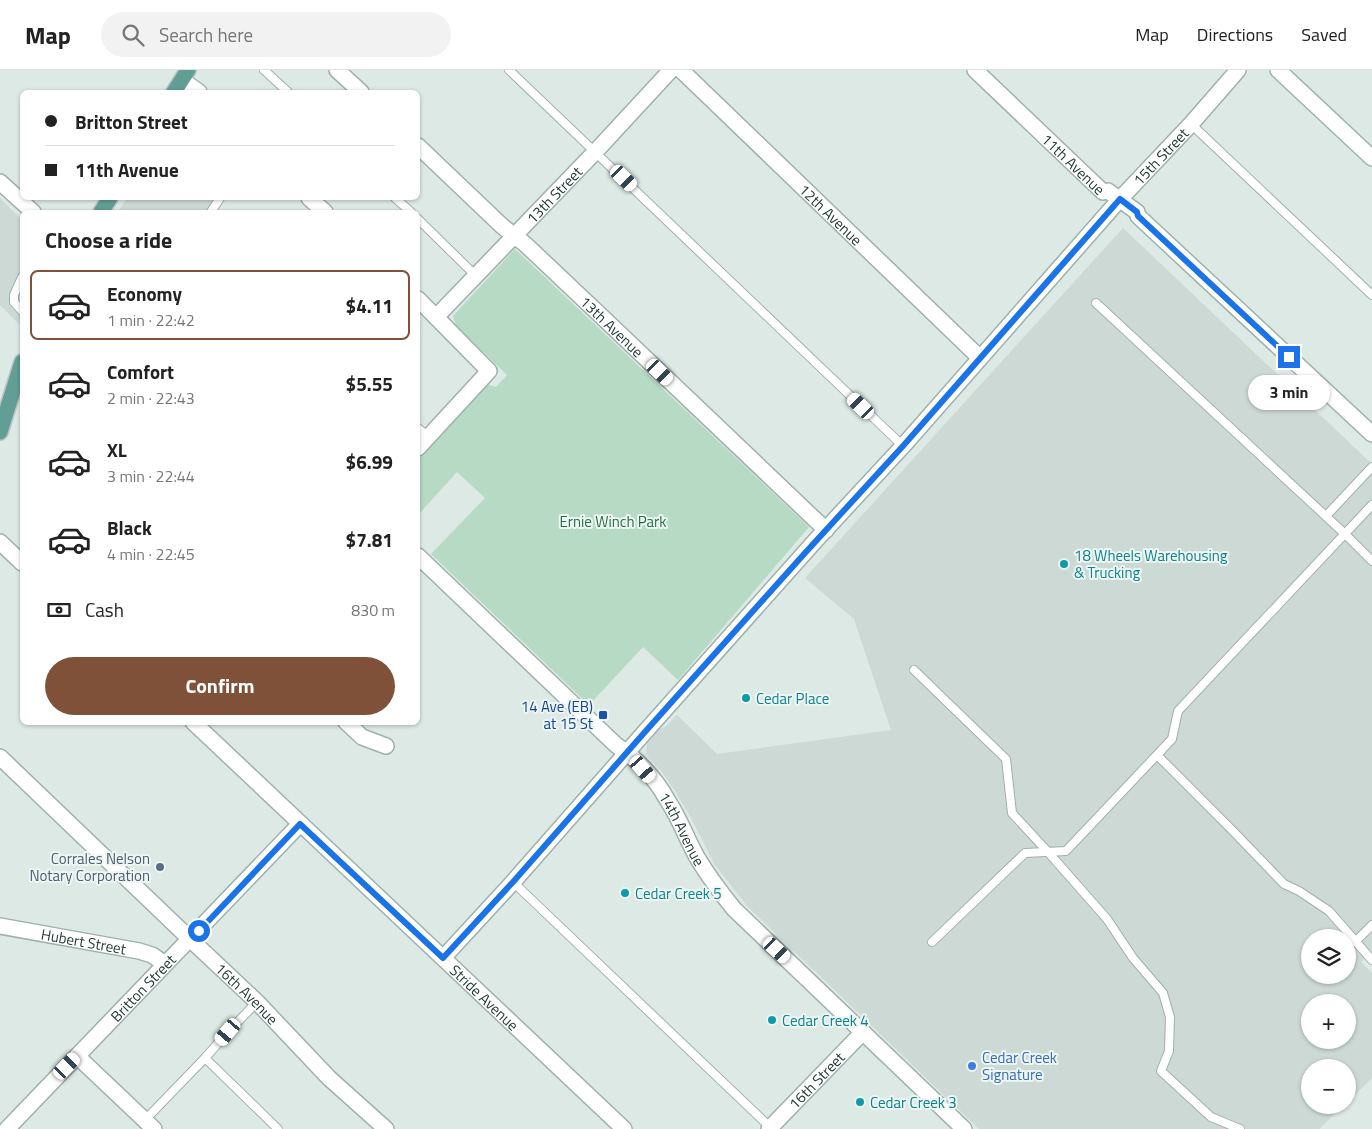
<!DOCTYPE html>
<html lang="en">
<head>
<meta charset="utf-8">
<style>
	body { margin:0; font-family:"Titillium Web",sans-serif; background:#f2f2f2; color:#222; height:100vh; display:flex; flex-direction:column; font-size:19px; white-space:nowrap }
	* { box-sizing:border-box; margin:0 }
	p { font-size:16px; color:#767676 }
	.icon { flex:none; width:28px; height:28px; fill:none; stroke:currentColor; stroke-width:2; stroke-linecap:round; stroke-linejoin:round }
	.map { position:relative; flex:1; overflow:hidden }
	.drawer { position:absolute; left:20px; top:140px; width:400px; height:515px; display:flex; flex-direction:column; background:#fff; border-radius:8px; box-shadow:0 1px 4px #0004 }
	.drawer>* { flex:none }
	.hud { position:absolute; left:20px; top:20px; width:400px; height:110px; border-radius:8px; box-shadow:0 1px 4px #0004; display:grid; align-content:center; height:110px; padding:0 25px; background:#fff }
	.tools { position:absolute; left:1301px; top:859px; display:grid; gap:10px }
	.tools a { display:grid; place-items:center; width:55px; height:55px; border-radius:50%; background:#fff; box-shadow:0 1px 4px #0004; font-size:25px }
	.end { position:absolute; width:22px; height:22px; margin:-11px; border:6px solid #1a73e8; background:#fff; box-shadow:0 0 0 2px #fff }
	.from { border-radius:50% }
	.bubble { position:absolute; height:35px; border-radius:18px; background:#fff; box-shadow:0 1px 4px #0004; font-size:16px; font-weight:700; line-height:35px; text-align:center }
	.car { position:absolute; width:15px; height:30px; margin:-15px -8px; border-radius:6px; box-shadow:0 0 4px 1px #0007; background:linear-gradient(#fff 24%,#345 0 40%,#fff 0 76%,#345 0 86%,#fff 0) }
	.hud b { display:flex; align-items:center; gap:18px; height:48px; font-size:19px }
	.hud b+b { border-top:1px solid #e0e0e0 }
	.hud i { width:12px; height:12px; background:#222 }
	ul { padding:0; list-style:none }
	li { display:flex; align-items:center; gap:15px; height:70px; margin:0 10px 8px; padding:0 15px; border:2px solid transparent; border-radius:8px }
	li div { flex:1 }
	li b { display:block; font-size:19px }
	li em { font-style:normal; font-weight:700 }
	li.current { border-color:#7f5139 }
	li>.icon { width:45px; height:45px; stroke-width:1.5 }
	h2 { padding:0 25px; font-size:22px; line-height:60px }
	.pay { display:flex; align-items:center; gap:12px; height:55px; padding:0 25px; font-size:19px }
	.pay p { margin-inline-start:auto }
	.button { display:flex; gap:10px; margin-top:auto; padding:10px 25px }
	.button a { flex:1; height:58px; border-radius:30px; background:#7f5139; color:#fff; font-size:20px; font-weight:700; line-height:58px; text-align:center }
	header { display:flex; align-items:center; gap:30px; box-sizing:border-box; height:70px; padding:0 25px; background:#fff; border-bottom:1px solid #e0e0e0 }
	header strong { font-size:24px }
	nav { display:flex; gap:28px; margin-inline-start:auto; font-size:18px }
	.search { width:350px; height:45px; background:#f2f2f2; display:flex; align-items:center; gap:12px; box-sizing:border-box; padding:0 18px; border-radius:28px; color:#767676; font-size:19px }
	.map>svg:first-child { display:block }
</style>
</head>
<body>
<header>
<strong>Map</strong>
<div class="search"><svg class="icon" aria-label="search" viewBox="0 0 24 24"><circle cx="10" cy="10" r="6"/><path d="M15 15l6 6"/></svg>Search here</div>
<nav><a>Map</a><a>Directions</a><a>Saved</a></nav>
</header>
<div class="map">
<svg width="1372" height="1059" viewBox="0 0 1372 1059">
	<rect width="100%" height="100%" fill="#dde9e5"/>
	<!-- built -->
	<g fill="#ccd9d4" fill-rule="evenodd">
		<path d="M0,128L22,150V257L0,235Z"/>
		<path d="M127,128H220L211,142H118Z"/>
		<path d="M1123,158L1372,394V879L1361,892L1372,903V1008L1348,1032V998H1310V1035H1344L1319,1059H979L747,836L715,795L691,748L675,721L661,701L646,684L647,674L659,659L665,657L677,645L717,684L891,660L854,549L805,508ZM1310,868H1348V905H1310ZM1310,932H1348V970H1310Z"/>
	</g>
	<!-- green -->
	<path fill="#b6dac3" d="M515,179L809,457L678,610L643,577L589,635L431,484L485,428L457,402L418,445V387L482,318L489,315L496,317L507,305L456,256L453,246Z"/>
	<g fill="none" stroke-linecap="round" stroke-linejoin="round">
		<!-- service casing -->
		<g stroke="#a0b0ac" stroke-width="10">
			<g id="service">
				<path d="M264,0L288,22"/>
				<path d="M509,0L903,376"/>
				<path d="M1191,54L1372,225"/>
				<path d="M395,128L411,142"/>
				<path d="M211,142L220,128"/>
				<path d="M418,149L476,206"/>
				<path d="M22,207L14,225V232L22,241"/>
				<path d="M1096,233L1345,464L1372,491"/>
				<path d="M418,358L428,367"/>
				<path d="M1326,446L1372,397"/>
				<path d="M914,600L1006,689L1012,743L1048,782L1107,849L1133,888L1163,923L1170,947L1169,981L1161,1001L1211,1047L1240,1059"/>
				<path d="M1157,685L1231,759L1284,814L1299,821L1329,841L1372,890"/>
				<path d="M513,812L772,1059"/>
				<path d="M1356,871L1372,855"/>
				<path d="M932,872L1025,783L1066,781L1172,669L1178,641L1372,435"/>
				<path d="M205,988L278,1059"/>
				<path d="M145,1050L205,988L228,962L257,932"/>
			</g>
		</g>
		<!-- minor casing -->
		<g stroke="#a0b0ac" stroke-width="18">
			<g id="minor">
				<path d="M337,0L361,22"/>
				<path id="s1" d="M681,0L980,288"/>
				<path id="s2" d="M975,0L1103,122L1108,121L1137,142L1138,146L1372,364"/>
				<path d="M182,10L199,22"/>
				<path id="s3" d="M418,76L502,156L525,174L597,242L826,460"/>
				<path d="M309,128L325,142"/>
				<path d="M418,229L489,301L418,378"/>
				<path id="s4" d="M436,247L596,81L671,0"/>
				<path d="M0,472L22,493"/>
				<path id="s5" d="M193,652L624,1059"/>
				<path d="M346,652L362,667L386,676"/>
				<path id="s6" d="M0,687L190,869L257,932L329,1008L386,1059"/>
				<path id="s7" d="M0,856L139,881L152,885L165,894"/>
				<path id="s8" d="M443,888L513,812L644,663L816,470L903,376L1120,129L1191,54L1238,0"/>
				<path d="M77,986L154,1059"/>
				<path id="s9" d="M7,1059L300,754"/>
				<path id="s10" d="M769,1059L863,962"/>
			</g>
		</g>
		<!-- tertiary casing -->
		<g stroke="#a0b0ac" stroke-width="18">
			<g id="tertiary">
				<path d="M0,112L33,142"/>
				<path id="s11" d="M418,486L616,675C637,689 656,709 668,731C680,749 687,770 698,789C709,807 721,823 734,839L964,1059"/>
			</g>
		</g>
		<!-- secondary casing -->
		<g stroke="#9db4ae" stroke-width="18">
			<path id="secondary" d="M1278,0L1372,88"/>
		</g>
		<!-- primary casing -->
		<g stroke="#bcc3c2" stroke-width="18">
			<g id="primary">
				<path d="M174,22L188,0"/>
				<path d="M101,142L110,128"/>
				<path d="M0,362L22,292"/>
			</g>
		</g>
		<!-- service -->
		<use href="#service" stroke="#fff" stroke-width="8"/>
		<!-- minor -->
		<use href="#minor" stroke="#fff" stroke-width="15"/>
		<!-- tertiary -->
		<use href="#tertiary" stroke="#fff" stroke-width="15"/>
		<!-- secondary -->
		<use href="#secondary" stroke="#fff" stroke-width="15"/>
		<!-- primary -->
		<use href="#primary" stroke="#629e95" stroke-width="15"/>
	</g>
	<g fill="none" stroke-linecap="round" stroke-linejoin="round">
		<!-- route -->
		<path stroke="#1a73e8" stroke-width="6" d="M199,861L300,754L443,888L513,812L644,663L805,483L903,376L1120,129L1137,142L1138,146L1289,287"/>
	</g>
	<!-- markers -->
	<g fill="#0f9aa8" stroke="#edf6f2" stroke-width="2">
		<circle cx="1064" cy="494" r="5"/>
		<circle cx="746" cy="628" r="5"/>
		<circle cx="625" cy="823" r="5"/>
		<circle cx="772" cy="950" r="5"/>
		<circle cx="860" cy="1032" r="5"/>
	</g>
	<rect fill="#1a4fb4" stroke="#edf6f2" stroke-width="2" x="598" y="640" width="10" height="10" rx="2.5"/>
	<circle fill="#5c6f8a" stroke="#edf6f2" stroke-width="2" cx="160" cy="797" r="5"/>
	<circle fill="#3f7fe0" stroke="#edf6f2" stroke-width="2" cx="972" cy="996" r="5"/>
	<g text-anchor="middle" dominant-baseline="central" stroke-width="4" stroke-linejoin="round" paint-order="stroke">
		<!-- street labels -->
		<g font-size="15" fill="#1f3834" stroke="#edf6f2">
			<text stroke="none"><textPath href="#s8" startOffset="1076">15th Street</textPath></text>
			<text stroke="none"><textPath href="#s2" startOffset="136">11th Avenue</textPath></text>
			<text stroke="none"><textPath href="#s4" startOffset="170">13th Street</textPath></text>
			<text stroke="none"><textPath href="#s1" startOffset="208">12th Avenue</textPath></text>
			<text stroke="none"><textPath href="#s3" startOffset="265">13th Avenue</textPath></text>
			<text stroke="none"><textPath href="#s11" startOffset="382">14th Avenue</textPath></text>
			<text stroke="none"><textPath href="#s7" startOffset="85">Hubert Street</textPath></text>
			<text stroke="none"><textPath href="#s9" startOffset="196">Britton Street</textPath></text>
			<text stroke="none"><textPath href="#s6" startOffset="342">16th Avenue</textPath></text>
			<text stroke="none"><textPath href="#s5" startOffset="401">Stride Avenue</textPath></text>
			<text stroke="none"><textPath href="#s10" startOffset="68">16th Street</textPath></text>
		</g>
		<!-- park labels -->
		<g font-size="15" fill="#2b6e4b" stroke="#edf6f2">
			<text x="613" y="451">Ernie Winch Park</text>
		</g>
		<!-- culture labels -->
		<g font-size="15" fill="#0d838f" stroke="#edf6f2" text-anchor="start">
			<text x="1074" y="485">18 Wheels Warehousing<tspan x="1074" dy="17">&amp; Trucking</tspan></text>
			<text x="756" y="628">Cedar Place</text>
			<text x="635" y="823">Cedar Creek 5</text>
			<text x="782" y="950">Cedar Creek 4</text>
			<text x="870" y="1032">Cedar Creek 3</text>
		</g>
		<!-- transit labels -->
		<g font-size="15" fill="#164399" stroke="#edf6f2" text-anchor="end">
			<text x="593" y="636">14 Ave (EB)<tspan x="593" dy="17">at 15 St</tspan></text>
		</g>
		<!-- service labels -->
		<g font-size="15" fill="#4e5e75" stroke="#edf6f2" text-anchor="end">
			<text x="150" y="788">Corrales Nelson<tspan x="150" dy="17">Notary Corporation</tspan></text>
		</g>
		<!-- shop labels -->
		<g font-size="15" fill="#366cbe" stroke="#edf6f2" text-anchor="start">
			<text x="982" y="987">Cedar Creek<tspan x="982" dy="17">Signature</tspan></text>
		</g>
	</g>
</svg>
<div class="tools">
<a><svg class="icon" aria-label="layers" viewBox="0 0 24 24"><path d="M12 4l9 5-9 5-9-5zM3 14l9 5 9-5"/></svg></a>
<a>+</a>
<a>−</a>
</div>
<i class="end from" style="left:199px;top:861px"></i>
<i class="end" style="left:1289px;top:287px"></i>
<div class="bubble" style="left:1248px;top:305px;width:82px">3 min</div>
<i class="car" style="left:624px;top:108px;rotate:134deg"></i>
<i class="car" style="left:660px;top:302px;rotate:134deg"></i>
<i class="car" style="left:861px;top:336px;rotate:314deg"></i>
<i class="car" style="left:643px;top:699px;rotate:139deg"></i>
<i class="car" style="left:777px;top:880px;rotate:133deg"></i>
<i class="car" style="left:228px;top:962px;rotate:220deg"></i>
<i class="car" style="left:67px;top:996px;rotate:44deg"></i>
<div class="hud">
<b><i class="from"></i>Britton Street</b>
<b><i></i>11th Avenue</b>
</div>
<section class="drawer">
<h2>Choose a ride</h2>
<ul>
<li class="current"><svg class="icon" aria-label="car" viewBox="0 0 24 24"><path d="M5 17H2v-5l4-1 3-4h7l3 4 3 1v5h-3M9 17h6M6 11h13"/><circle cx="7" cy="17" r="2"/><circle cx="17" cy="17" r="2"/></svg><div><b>Economy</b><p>1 min · 22:42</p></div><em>$4.11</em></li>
<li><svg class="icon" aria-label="car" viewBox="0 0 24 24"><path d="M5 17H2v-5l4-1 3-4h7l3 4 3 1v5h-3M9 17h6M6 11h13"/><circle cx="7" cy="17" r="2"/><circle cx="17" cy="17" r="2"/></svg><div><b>Comfort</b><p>2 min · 22:43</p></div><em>$5.55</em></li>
<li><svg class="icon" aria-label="car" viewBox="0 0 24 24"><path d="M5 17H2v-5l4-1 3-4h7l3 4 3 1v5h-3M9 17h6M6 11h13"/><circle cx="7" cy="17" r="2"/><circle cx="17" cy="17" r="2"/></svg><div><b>XL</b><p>3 min · 22:44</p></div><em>$6.99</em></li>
<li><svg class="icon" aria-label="car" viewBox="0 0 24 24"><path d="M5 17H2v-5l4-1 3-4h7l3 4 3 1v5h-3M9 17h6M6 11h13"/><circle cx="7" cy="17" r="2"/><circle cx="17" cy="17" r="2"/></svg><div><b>Black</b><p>4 min · 22:45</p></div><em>$7.81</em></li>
</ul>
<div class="pay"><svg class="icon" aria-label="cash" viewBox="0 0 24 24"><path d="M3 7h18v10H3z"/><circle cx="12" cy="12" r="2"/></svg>Cash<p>830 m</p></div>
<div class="button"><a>Confirm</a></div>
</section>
</div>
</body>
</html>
